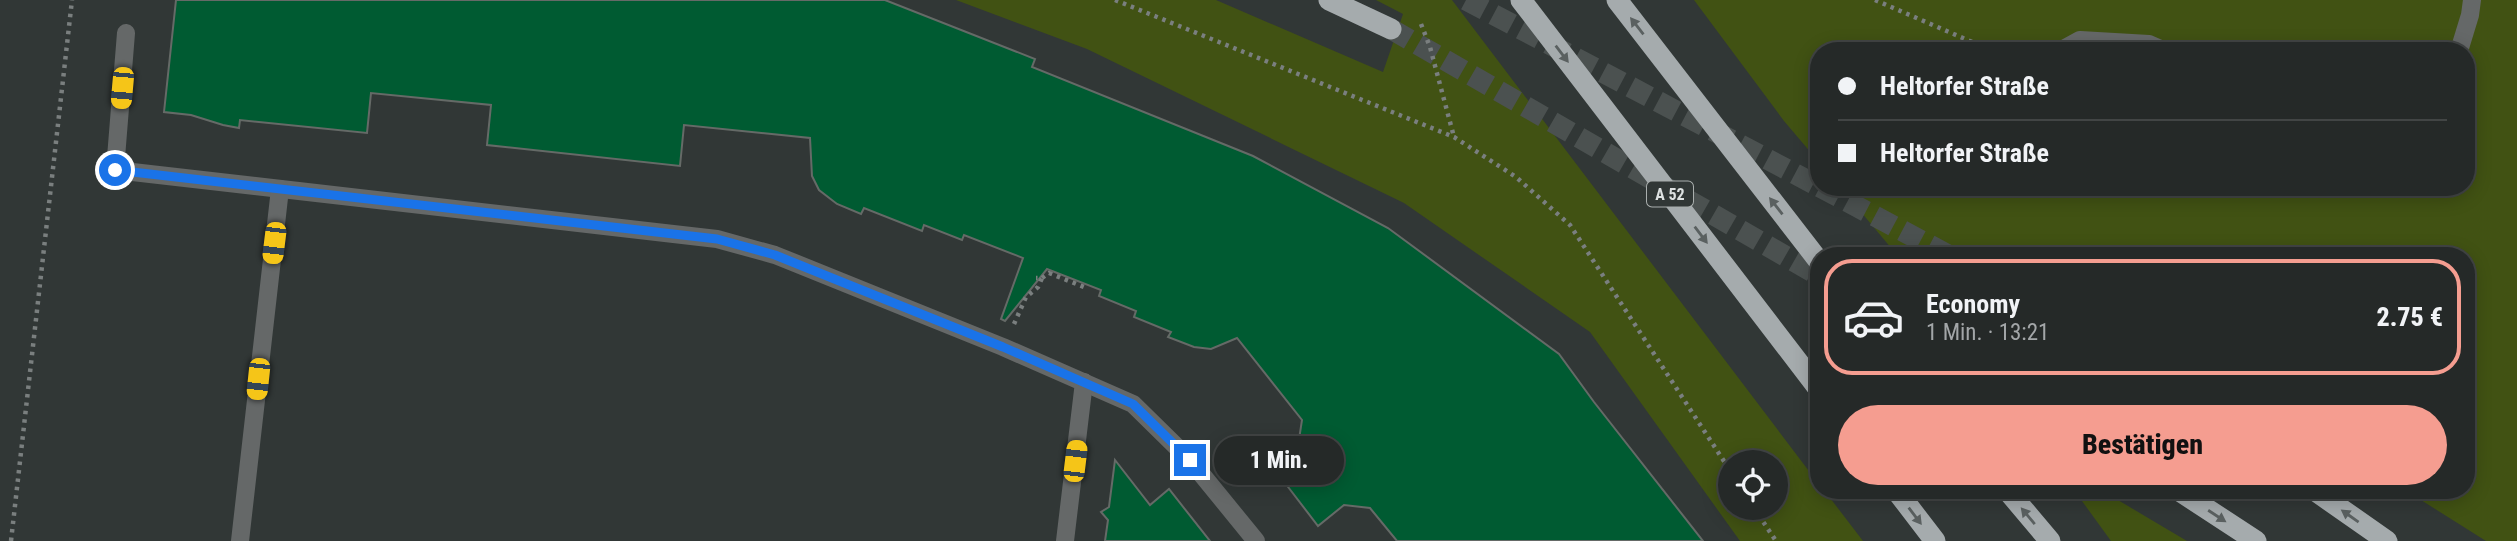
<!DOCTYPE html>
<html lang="de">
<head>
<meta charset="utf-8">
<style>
	body { margin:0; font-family:"Roboto Condensed",sans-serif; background:#313534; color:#f1f3f6; height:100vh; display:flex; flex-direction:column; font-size:26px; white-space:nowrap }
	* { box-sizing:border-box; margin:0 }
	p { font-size:23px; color:#a3a6a8 }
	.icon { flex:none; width:38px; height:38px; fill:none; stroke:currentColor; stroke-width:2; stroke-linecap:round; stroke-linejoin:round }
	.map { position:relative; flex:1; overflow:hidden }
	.details { position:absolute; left:1810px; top:247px; width:665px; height:252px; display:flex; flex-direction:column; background:#252928; border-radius:28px; box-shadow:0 4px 18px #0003,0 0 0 2px #424545 }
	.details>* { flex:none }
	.guide { position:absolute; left:1810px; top:42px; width:665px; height:154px; border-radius:28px; box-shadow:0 4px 18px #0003,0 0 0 2px #424545; display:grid; align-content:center; height:154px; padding:0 28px; background:#252928 }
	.buttons { position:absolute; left:1718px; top:450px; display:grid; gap:14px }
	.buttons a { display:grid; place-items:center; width:70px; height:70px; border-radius:50%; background:#252928; box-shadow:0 4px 18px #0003,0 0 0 2px #424545; font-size:35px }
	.end { position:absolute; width:32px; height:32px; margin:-16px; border:9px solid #1a73e8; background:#fff; box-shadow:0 0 0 4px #fff }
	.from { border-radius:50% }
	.bubble { position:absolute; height:49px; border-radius:24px; background:#252928; box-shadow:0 4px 18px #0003,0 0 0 2px #424545; font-size:23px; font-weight:800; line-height:49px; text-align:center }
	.car { position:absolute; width:21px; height:42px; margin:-21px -10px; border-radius:9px; box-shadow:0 0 5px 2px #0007; background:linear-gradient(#f5c518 24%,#345 0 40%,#f5c518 0 76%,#345 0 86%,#f5c518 0) }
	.guide b { display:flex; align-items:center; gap:24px; height:66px; font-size:26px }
	.guide b+b { border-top:2px solid #424545 }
	.guide i { width:18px; height:18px; background:#f1f3f6 }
	ul { padding:12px 0 0; list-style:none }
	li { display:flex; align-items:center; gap:21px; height:116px; margin:0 14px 10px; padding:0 14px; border:4px solid #424545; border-radius:28px }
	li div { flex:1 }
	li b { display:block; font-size:26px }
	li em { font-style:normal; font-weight:800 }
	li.active { border-color:#f59d90 }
	li>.icon { width:63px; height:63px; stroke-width:1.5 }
	.cta { display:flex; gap:14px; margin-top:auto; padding:14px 28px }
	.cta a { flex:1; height:80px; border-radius:42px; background:#f59d90; color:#111; font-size:28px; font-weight:800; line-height:80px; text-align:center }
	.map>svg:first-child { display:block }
</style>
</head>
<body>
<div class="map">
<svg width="2517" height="541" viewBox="0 0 2517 541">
	<rect width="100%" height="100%" fill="#313736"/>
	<!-- green -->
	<g fill="#415213" fill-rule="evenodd">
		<path d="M956,0H1216L1383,72L1403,14L1376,0H1452L1818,483V490H1824L1863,541H1740L1590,332L1404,203L1087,49ZM1731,462H1776V508H1731Z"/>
		<path d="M1694,0H2517V541H2486L2405,490H2466V256L1897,255L1840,187H2466V51H1818V161L1784,121Z"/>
		<path d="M2074,490H2101L2187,541H2111Z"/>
	</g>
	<!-- building -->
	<g fill="#005b32" stroke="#656a67" stroke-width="2">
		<path d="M176,0H885L1035,59L1032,67L1253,156L1388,228L1559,354L1594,402L1703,541H1397L1370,508L1344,505L1318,526L1272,466L1298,446L1302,420L1237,338L1211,349L1194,347L1168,337L1171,332L1134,317L1136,311L1099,296L1101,290L1047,269L1005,321L1001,319L1023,258L964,235L962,240L924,225L922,231L864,208L861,214L837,204L819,190L812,176L810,138L684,125L680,166L487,145L491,105L371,93L367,133L240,120L239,128L223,125L191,115L164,112Z"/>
		<path d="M1115,460L1150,505L1169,489L1210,541H1105L1108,520L1101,512L1109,507Z"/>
	</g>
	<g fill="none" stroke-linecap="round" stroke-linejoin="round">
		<!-- motorway-tunnel -->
		<g stroke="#4b5150" stroke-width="21" stroke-dasharray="21 10" stroke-linecap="butt">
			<path d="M1466,0L1818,186"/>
			<path d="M1391,29L1818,275"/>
			<path d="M1820,187L1950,256"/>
		</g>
		<!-- path -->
		<g stroke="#7a7f7f" stroke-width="4.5" stroke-dasharray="3.5 5" stroke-linecap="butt">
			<path d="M1115,0L1454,137L1516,177L1570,225L1731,472"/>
			<path d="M1875,0L1993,51"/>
			<path d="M1421,24L1430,47L1454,137"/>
			<path d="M1042,278L1049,273L1084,287"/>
			<path d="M1014,324L1026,297L1038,287L1042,278H1036"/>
			<path d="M1754,508L1776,541"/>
			<path d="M11,541L72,0"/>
		</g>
		<!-- service -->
		<g stroke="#656868" stroke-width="18">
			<path d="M2060,51L2080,40L2149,44L2165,51"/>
			<path d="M2459,51L2470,15L2472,0"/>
		</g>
		<!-- minor -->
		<g stroke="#656868" stroke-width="18">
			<path d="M126,33L115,170L717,239L775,255L1003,347L1133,404L1190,460L1256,541"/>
			<path d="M240,541L280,189"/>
			<path d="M1065,541L1084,382"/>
		</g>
		<!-- motorway -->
		<g stroke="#a5abad" stroke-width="21">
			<path d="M1329,0L1391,29"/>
			<path d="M1521,0L1818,388"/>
			<path d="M1617,0L1818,260"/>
			<path d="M1896,490L1935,541"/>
			<path d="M2007,490L2050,541"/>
			<path d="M2178,490L2256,541"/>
			<path d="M2314,490L2387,541"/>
		</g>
	</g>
	<!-- one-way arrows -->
	<defs><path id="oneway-solid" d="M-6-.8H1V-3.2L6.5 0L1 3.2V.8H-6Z" transform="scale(1.75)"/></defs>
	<g fill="#5a6060">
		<use href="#oneway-solid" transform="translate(1637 26) rotate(-128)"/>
		<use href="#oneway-solid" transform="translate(1562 54) rotate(53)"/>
		<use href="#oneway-solid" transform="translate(1776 206) rotate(-128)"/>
		<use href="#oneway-solid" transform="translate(1701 235) rotate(53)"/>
		<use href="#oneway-solid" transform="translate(1915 516) rotate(53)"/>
		<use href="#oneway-solid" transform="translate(2028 516) rotate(-130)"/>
		<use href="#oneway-solid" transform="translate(2217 516) rotate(33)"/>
		<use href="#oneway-solid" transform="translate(2350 516) rotate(-145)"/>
	</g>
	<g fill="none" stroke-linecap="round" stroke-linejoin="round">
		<!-- route -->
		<path stroke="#1a73e8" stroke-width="9" d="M115,170L717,239L775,255L1003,347L1133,404L1190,460"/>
	</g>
	<g text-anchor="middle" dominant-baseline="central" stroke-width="5" stroke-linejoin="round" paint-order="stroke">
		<!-- shield labels -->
		<rect fill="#313736" stroke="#aaafae" stroke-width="2" x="1647" y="181.5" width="46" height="25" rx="5"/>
		<g font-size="16" font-weight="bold" fill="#dee2e2">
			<text x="1670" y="194">A 52</text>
		</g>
	</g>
</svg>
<div class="buttons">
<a><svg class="icon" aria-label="locate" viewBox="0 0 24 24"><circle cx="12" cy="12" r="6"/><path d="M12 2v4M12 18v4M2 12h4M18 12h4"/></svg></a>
</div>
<i class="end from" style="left:115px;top:170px"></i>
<i class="end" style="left:1190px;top:460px"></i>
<div class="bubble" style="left:1214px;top:436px;width:130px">1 Min.</div>
<i class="car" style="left:122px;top:88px;rotate:185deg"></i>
<i class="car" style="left:274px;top:243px;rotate:187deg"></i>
<i class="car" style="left:258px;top:379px;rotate:186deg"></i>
<i class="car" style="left:1075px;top:461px;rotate:7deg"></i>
<div class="guide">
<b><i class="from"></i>Heltorfer Straße</b>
<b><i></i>Heltorfer Straße</b>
</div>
<section class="details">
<ul>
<li class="active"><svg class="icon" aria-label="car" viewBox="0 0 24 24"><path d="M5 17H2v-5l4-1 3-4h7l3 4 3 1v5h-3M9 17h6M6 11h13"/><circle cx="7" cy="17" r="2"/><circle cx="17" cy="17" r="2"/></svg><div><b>Economy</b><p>1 Min. · 13:21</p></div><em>2.75 €</em></li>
</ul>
<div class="cta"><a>Bestätigen</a></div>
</section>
</div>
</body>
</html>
